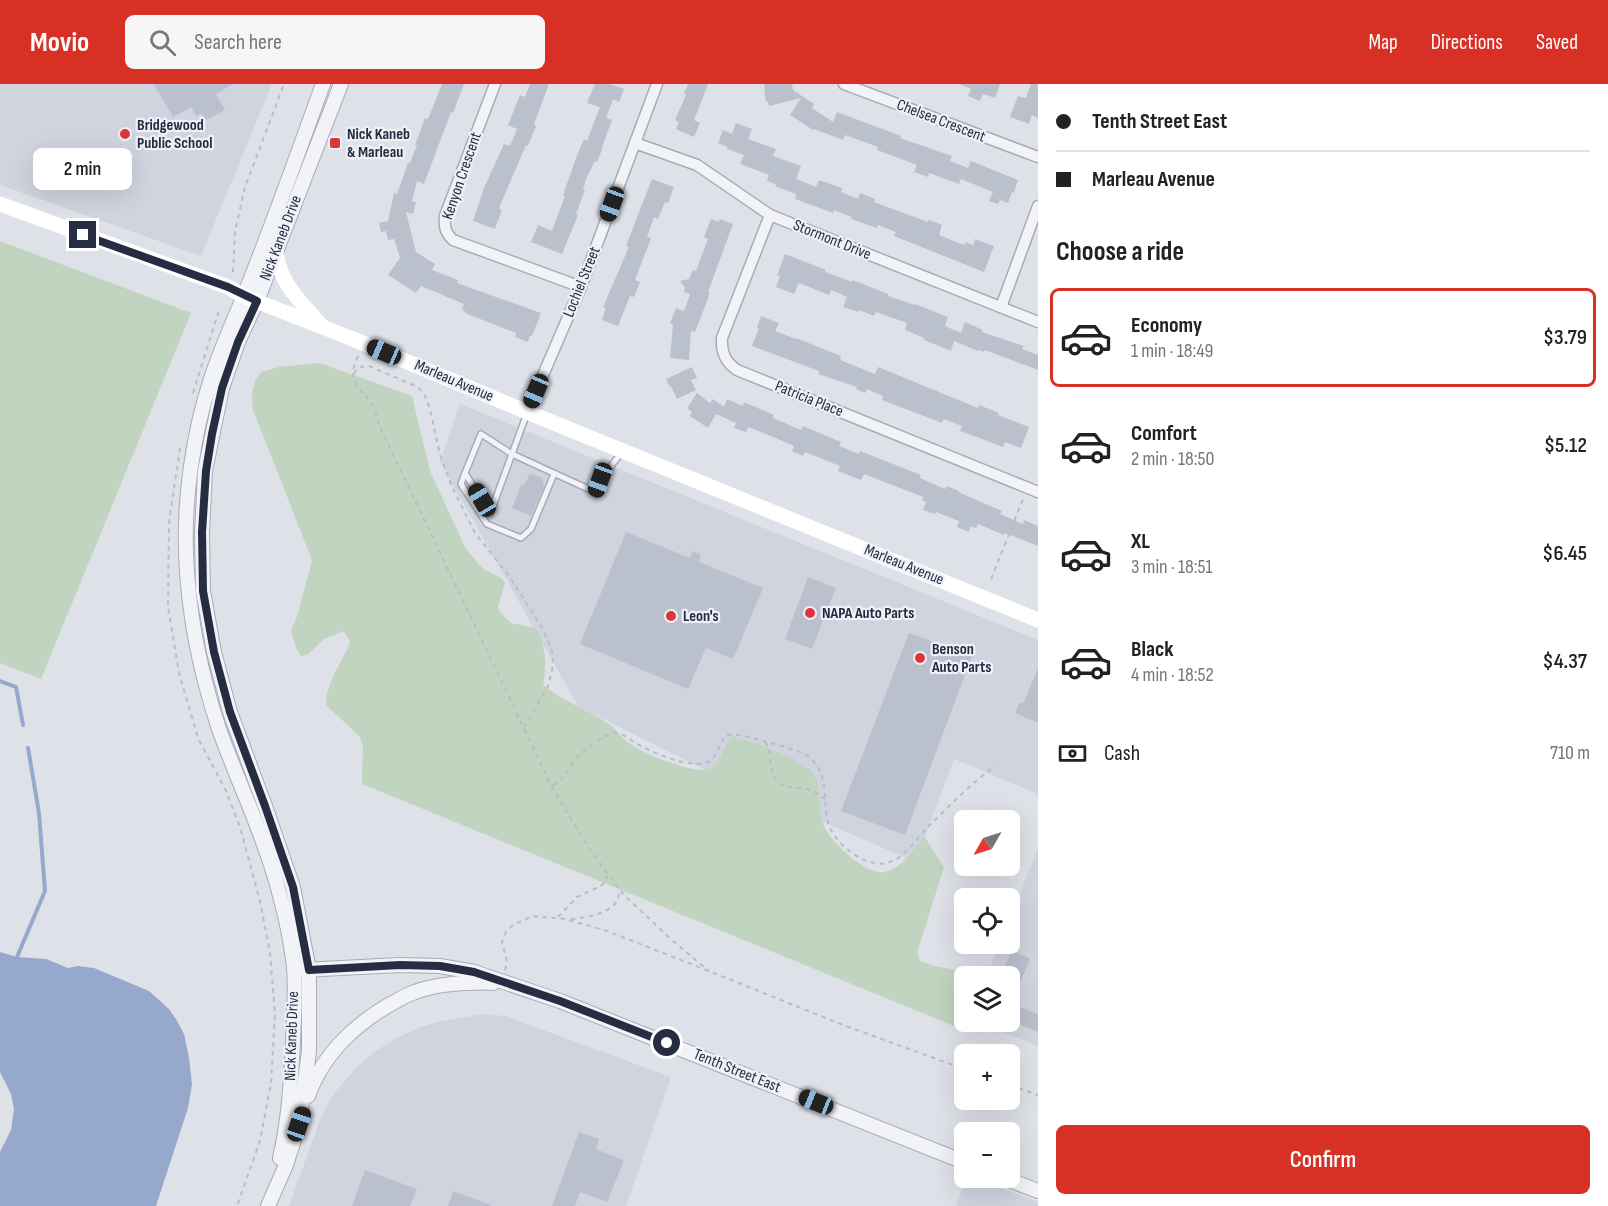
<!DOCTYPE html>
<html lang="en">
<head>
<meta charset="utf-8">
<style>
	body { margin:0; font-family:"Sofia Sans Condensed",sans-serif; background:#f6f6f6; color:#222; height:100vh; display:flex; flex-direction:column; font-size:22px; white-space:nowrap }
	* { box-sizing:border-box; margin:0 }
	p { font-size:20px; color:#767676 }
	.icon { flex:none; width:33px; height:33px; fill:none; stroke:currentColor; stroke-width:2; stroke-linecap:round; stroke-linejoin:round }
	.map { position:relative; flex:1; overflow:hidden }
	.details { display:flex; flex-direction:column; background:#fff; width:570px }
	.details>* { flex:none }
	.banner { display:grid; align-content:center; height:132px; padding:0 18px; background:#fff }
	.needle { width:39px; rotate:231deg }
	.fabs { position:absolute; left:954px; top:726px; display:grid; gap:12px }
	.fabs a { display:grid; place-items:center; width:66px; height:66px; border-radius:9px; background:#fff; box-shadow:0 6px 24px #0002; font-size:30px }
	.end { position:absolute; width:27px; height:27px; margin:-14px; border:8px solid #262d42; background:#fff; box-shadow:0 0 0 3px #fff }
	.from { border-radius:50% }
	.bubble { position:absolute; height:42px; border-radius:9px; background:#fff; box-shadow:0 6px 24px #0002; font-size:20px; font-weight:600; line-height:42px; text-align:center }
	.car { position:absolute; width:18px; height:36px; margin:-18px -9px; border-radius:8px; box-shadow:0 0 4px 2px #0007; background:linear-gradient(#222 24%,#8ab4d8 0 40%,#222 0 76%,#8ab4d8 0 86%,#222 0) }
	.banner b { display:flex; align-items:center; gap:21px; height:57px; font-size:22px }
	.banner b+b { border-top:2px solid #e0e0e0 }
	.banner i { width:15px; height:15px; background:#222 }
	ul { padding:0; list-style:none }
	li { display:flex; align-items:center; gap:18px; height:99px; margin:0 12px 9px; padding:0 6px; border:3px solid transparent; border-radius:9px }
	li div { flex:1 }
	li b { display:block; font-size:22px }
	li em { font-style:normal; font-weight:600 }
	li.on { border-color:#d93025 }
	li>.icon { width:54px; height:54px; stroke-width:1.5 }
	h2 { padding:0 18px; font-size:27px; line-height:72px }
	.pay { display:flex; align-items:center; gap:15px; height:66px; padding:0 18px; font-size:22px }
	.pay p { margin-inline-start:auto }
	.action { display:flex; gap:12px; margin-top:auto; padding:12px 18px }
	.action a { flex:1; height:69px; border-radius:9px; background:#d93025; color:#fff; font-size:24px; font-weight:600; line-height:69px; text-align:center }
	header { display:flex; align-items:center; gap:36px; box-sizing:border-box; height:84px; padding:0 30px; background:#d93025; color:#fff }
	header strong { font-size:28px }
	nav { display:flex; gap:33px; margin-inline-start:auto; font-size:21px }
	.search { width:420px; height:54px; background:#f6f6f6; display:flex; align-items:center; gap:15px; box-sizing:border-box; padding:0 21px; border-radius:9px; color:#767676; font-size:22px }
	main { display:flex; flex:1; min-height:0 }
	.map>svg:first-child { display:block }
</style>
</head>
<body>
<header>
<strong>Movio</strong>
<div class="search"><svg class="icon" aria-label="search" viewBox="0 0 24 24"><circle cx="10" cy="10" r="6"/><path d="M15 15l6 6"/></svg>Search here</div>
<nav><a>Map</a><a>Directions</a><a>Saved</a></nav>
</header>
<main>
<div class="map">
<svg width="1038" height="1122" viewBox="0 0 1038 1122">
	<rect width="100%" height="100%" fill="#dfe1e9"/>
	<!-- built -->
	<g fill="#d0d4df">
		<path d="M0,0H272L201,172L0,101Z"/>
		<path d="M460,320L1038,556V710L954,675L916,778L723,695L578,622L440,378Z"/>
		<path d="M1038,764V962L977,938H1010V892H986L1000,860H1010V835Z"/>
		<path d="M484,930L505,932L671,993L626,1122H289L322,1030L336,1007L359,981L376,967L393,956L420,943L442,937Z"/>
		<path d="M966,1094H975L1038,1118V1122H956Z"/>
	</g>
	<!-- green -->
	<g fill="#c1d4bf">
		<path d="M0,157L191,229L41,595L0,579Z"/>
		<path d="M320,279L412,312L430,387L466,465L483,485L501,494L505,499L498,523L501,529L511,539L536,544C546,562 547,581 543,601C563,618 589,625 610,641C618,647 622,655 630,660C644,670 693,690 708,685C722,681 722,661 733,653C756,659 777,666 797,678C802,681 809,684 812,688C823,704 817,725 824,742C831,758 865,791 884,788C902,785 914,765 924,752L944,783L917,869L920,877C942,886 964,887 986,887L984,892H964V938H967L964,946L362,700L363,661L359,652L326,621C327,595 341,581 350,559L348,553L343,547L324,555L307,571L301,572L297,566L291,547L298,530L312,476L253,326L252,310L255,297L261,288L279,283Z"/>
	</g>
	<!-- water -->
	<path fill="#96a9cd" d="M0,868L17,873L46,875L68,884L78,882L94,884L149,907L169,925L176,935L184,950L189,974L192,1000L188,1024L156,1122H0V1068L11,1046L14,1025L11,1010L0,988Z"/>
	<g fill="none" stroke-linecap="round" stroke-linejoin="round">
		<!-- stream -->
		<g stroke="#96a9cd" stroke-width="4">
			<path d="M0,597L16,603L23,641"/>
			<path d="M17,873L45,807L39,729L28,664"/>
		</g>
	</g>
	<!-- building -->
	<g fill="#bbc0cd">
		<path d="M154,0H233L216,10L225,26L206,36L201,29L196,32L191,23L173,33Z"/>
		<path d="M442,0H464L453,29L451,28L424,100L417,97L412,117L416,118L413,130L406,128L416,168L435,180L432,186L458,196L457,199L541,229L532,252H530L528,258L515,253L516,249L465,229L466,228L462,226L464,220L421,202L416,209L388,191L400,174L394,155L388,156L386,147L381,148L379,139L388,137L394,109L397,110L408,79H410L417,61H415L421,45L425,34L428,35Z"/>
		<path d="M530,0H549L534,40L536,42L528,62L526,61L499,124L502,126L495,145L473,137L484,104L504,60L510,62L517,45L508,41L520,11L525,13Z"/>
		<path d="M595,0H610L624,5L619,18L613,15L606,34L612,36L602,63H603L597,78L595,77L586,95L583,105L585,106L576,130L578,131L562,170L531,158L538,141L552,147L565,112L563,111L576,74L584,55L587,57L600,23L587,19Z"/>
		<path d="M688,0H708L694,36L700,39L694,53L676,45L679,38L675,36L686,11L684,10Z"/>
		<path d="M764,0H792L793,6L814,20L812,24L833,38L837,28L901,52L900,54L952,72L950,77L968,84L971,77L1018,96L1014,109L1012,108L1008,119L1000,116L998,120L989,117L993,108L961,95L959,100L929,89L928,93L914,88L917,81L877,66L878,63L845,51L843,56L814,45L813,46L790,31L801,14L769,22L768,17L766,18L764,6L765,5Z"/>
		<path d="M960,0H1000L995,14L983,10L980,17L968,12L971,5Z"/>
		<path d="M1031,0H1038V34L1032,31L1029,40L1010,33L1018,12L1026,14Z"/>
		<path d="M736,39L752,45L748,55L776,65L773,72L801,82L796,95L816,103L819,96L842,104L841,108L858,115L860,109L875,115L874,118L928,138L929,136L942,141L939,151L964,161L966,158L973,161L975,155L994,162L984,188L894,152L896,148L878,141L877,144L851,135L852,133L834,126L833,129L795,115L796,110L775,102L776,100L767,97L769,91L740,80L744,71L727,65V63L718,59L723,46L732,50Z"/>
		<path d="M652,95L674,103L668,119L665,118L658,135L654,133L647,153L651,154L635,196L640,198L634,213L630,212L618,242L602,236L606,224L603,223L629,163L626,162Z"/>
		<path d="M711,135L719,138L720,135L733,140L708,208L710,209L695,248L691,247L689,276L670,274L673,240L670,239L676,224L684,227L690,210L684,208L685,204L680,197L689,195L693,186L696,187L708,155L704,153Z"/>
		<path d="M785,170L826,186L825,188L852,198L853,196L888,210V212L915,221V220L948,233L945,242L961,249L965,238L983,246L982,248L1024,262L1022,265L1038,271V286L985,266L984,268L979,266L978,267L954,257L951,267L924,256V254L905,246L907,239L876,228L874,232L859,226V228L843,223L847,213L831,206L829,211L799,199L794,210L776,203L780,192L777,191Z"/>
		<path d="M761,232L779,239L775,247L796,255V254L841,272L840,276L875,290L878,283L978,324L979,321L999,329L998,331L1029,343L1021,364L1005,358L1003,363L974,352L960,347L962,342L944,335L942,339L882,316L883,312L867,305L865,309L856,305L857,303L818,290L819,287L752,262L759,244H757Z"/>
		<path d="M692,283L697,294L691,296L696,306L677,315L671,302L670,303L666,295Z"/>
		<path d="M697,309L710,319L713,315L724,323L727,315L743,322L744,318L774,331L773,334L801,346L803,342L841,358L839,362L859,370L860,367L921,391L920,394L945,405L947,402L959,407L958,408L1002,427L1000,430L1023,440L1024,436L1038,442V462L1005,449L1004,451L978,440L976,444L971,442L969,448L957,443L959,437L936,428L935,430L923,426L926,418L922,416L923,413L864,390L861,396L838,387L840,382L805,368L803,372L792,367L794,362L771,352L748,343L746,348L734,344L736,339L716,330L708,344L690,332L692,328L687,324Z"/>
		<path d="M530,389L542,394L544,402L531,432L512,424L521,402L525,400Z"/>
		<path d="M626,448L690,474L692,467L701,471L699,478L763,504L733,575L706,564L688,605L580,560Z"/>
		<path d="M808,493L836,504L812,565L785,555Z"/>
		<path d="M909,549L972,572L905,751L841,727Z"/>
		<path d="M1038,584V639L1015,629L1020,618L1023,620Z"/>
		<path d="M1011,867L1030,874L1012,920L1038,930V948L1010,937V892H1001Z"/>
		<path d="M579,1048L599,1055L596,1065L623,1076L622,1079H623L607,1118L580,1108L575,1122H552Z"/>
		<path d="M365,1086L417,1105L410,1122H352Z"/>
		<path d="M453,1107L491,1121L490,1122H448Z"/>
	</g>
	<g fill="none" stroke-linecap="round" stroke-linejoin="round">
		<!-- service casing -->
		<g stroke="#a8abb7" stroke-width="8">
			<g id="service">
				<path d="M527,329L512,370L481,350L465,389L490,430L512,370L595,408L600,396L622,368"/>
				<path d="M465,389L461,400L487,440L521,454L531,445L554,390"/>
			</g>
		</g>
		<!-- minor casing -->
		<g stroke="#a8abb7" stroke-width="13">
			<g id="minor">
				<path d="M495,0L445,132C444,143 445,148 453,156L581,203"/>
				<path d="M844,0L1038,73"/>
				<path d="M635,59L697,81L770,131L1038,238"/>
				<path d="M770,131L722,254C721,268 725,278 737,286L1038,408"/>
				<path d="M1001,223L1038,122"/>
				<path d="M527,328L581,203L657,0"/>
			</g>
		</g>
		<!-- tertiary casing -->
		<g stroke="#a8abb7" stroke-width="16">
			<g id="tertiary">
				<path d="M302,886L400,881L440,882L474,888L560,917L964,1078"/>
				<path d="M308,1012C323,969 358,937 398,916C403,913 409,910 415,908C430,902 449,900 465,899C474,899 483,898 493,899"/>
				<path d="M280,1074C289,1036 291,996 293,957C294,933 296,908 294,884C291,855 284,825 276,797C261,744 237,696 219,645C200,588 188,529 186,469C184,414 193,351 210,298C222,260 239,226 253,189C278,126 300,63 323,0"/>
				<path d="M1004,1094L1038,1107"/>
				<path d="M268,1122L286,1081L299,1040L309,967V886L293,803L265,722L230,628L214,568L203,507L202,449L205,387L222,304L238,258L257,217L341,0"/>
			</g>
		</g>
		<!-- path -->
		<g stroke="#b9bcc4" stroke-width="2" stroke-dasharray="4.5 4.5" stroke-linecap="butt">
			<path d="M233,188L235,148L245,103L284,0"/>
			<path d="M358,272C345,300 360,301 373,322C376,328 377,335 379,341L553,705L591,767L624,811L673,857L709,887"/>
			<path d="M354,290C358,283 361,282 369,282L413,301L419,304L425,312L430,325L440,371L452,403L475,449L509,492L541,542L551,564L553,573L552,587L548,602L524,644"/>
			<path d="M193,309L220,223"/>
			<path d="M180,364L169,439L168,523L179,589L198,654L226,707L240,743L260,817L270,869L275,930L271,999L260,1057L237,1122"/>
			<path d="M991,495L1023,415"/>
			<path d="M765,658C774,670 766,687 778,698C792,709 808,697 826,717"/>
			<path d="M553,701C563,697 567,686 574,677C582,667 602,651 615,649C623,648 632,658 639,661C654,669 695,687 709,677C719,671 719,658 727,651C740,649 754,655 767,658C783,663 806,666 816,680C828,698 823,719 828,738C833,759 865,784 887,779C906,774 917,753 931,740C951,720 972,699 995,682"/>
			<path d="M558,833L577,813L601,802L607,796L605,787"/>
			<path d="M571,835C587,834 622,828 619,806"/>
			<path d="M505,886L507,877L502,858L506,848L513,841L533,832L565,835L607,847L709,887L843,941L964,985"/>
			<path d="M1010,1001L1038,1011"/>
		</g>
		<!-- service -->
		<use href="#service" stroke="#f2f3f7" stroke-width="5"/>
		<!-- minor -->
		<use href="#minor" stroke="#f2f3f7" stroke-width="10"/>
		<!-- tertiary -->
		<use href="#tertiary" stroke="#f2f3f7" stroke-width="14"/>
		<!-- secondary -->
		<g stroke="#fff" stroke-width="15">
			<path d="M0,120L228,203L243,212L348,253L527,328L1038,536"/>
			<path d="M276,169C281,201 300,217 321,241"/>
		</g>
	</g>
	<g fill="none" stroke-linecap="round" stroke-linejoin="round">
		<!-- route -->
		<path stroke="#262d42" stroke-width="8" d="M83,151L228,203L257,217L238,258L222,304L212,350L206,387L202,448L203,507L214,568L230,628L265,722L293,803L309,886L400,881L440,882L474,888L560,917L667,959"/>
	</g>
	<!-- markers -->
	<g fill="#db373b" stroke="#eef1f7" stroke-width="2">
		<circle cx="125" cy="50" r="6"/>
		<rect x="329" y="53" width="12" height="12" rx="3"/>
		<circle cx="810" cy="529" r="6"/>
		<circle cx="671" cy="532" r="6"/>
		<circle cx="920" cy="574" r="6"/>
	</g>
	<g text-anchor="middle" dominant-baseline="central" stroke-width="4.5" stroke-linejoin="round" paint-order="stroke">
		<!-- street labels -->
		<g font-size="16" fill="#262d42" stroke="#eef1f7">
			<text transform="translate(941 37) rotate(21)">Chelsea Crescent</text>
			<text transform="translate(462 92) rotate(-71)">Kenyon Crescent</text>
			<text transform="translate(281 154) rotate(-69)">Nick Kaneb Drive</text>
			<text transform="translate(832 156) rotate(22)">Stormont Drive</text>
			<text transform="translate(582 198) rotate(-68)">Lochiel Street</text>
			<text transform="translate(454 297) rotate(23)">Marleau Avenue</text>
			<text transform="translate(809 315) rotate(22)">Patricia Place</text>
			<text transform="translate(904 481) rotate(22)">Marleau Avenue</text>
			<text transform="translate(292 952) rotate(-88)">Nick Kaneb Drive</text>
			<text transform="translate(737 987) rotate(22)">Tenth Street East</text>
		</g>
		<!-- poi labels -->
		<g font-size="16" font-weight="bold" fill="#262d42" stroke="#eef1f7" text-anchor="start">
			<text x="137" y="41">Bridgewood<tspan x="137" dy="18">Public School</tspan></text>
			<text x="347" y="50">Nick Kaneb<tspan x="347" dy="18">&amp; Marleau</tspan></text>
			<text x="822" y="529">NAPA Auto Parts</text>
			<text x="683" y="532">Leon's</text>
			<text x="932" y="565">Benson<tspan x="932" dy="18">Auto Parts</tspan></text>
		</g>
	</g>
</svg>
<div class="fabs">
<a><svg class="needle" viewBox="-14 -14 28 28"><path d="M0-13l5 13h-10z" fill="#e53935"/><path d="M0 13l5-13h-10z" fill="#767676"/></svg></a>
<a><svg class="icon" aria-label="locate" viewBox="0 0 24 24"><circle cx="12" cy="12" r="6"/><path d="M12 2v4M12 18v4M2 12h4M18 12h4"/></svg></a>
<a><svg class="icon" aria-label="layers" viewBox="0 0 24 24"><path d="M12 4l9 5-9 5-9-5zM3 14l9 5 9-5"/></svg></a>
<a>+</a>
<a>−</a>
</div>
<i class="end from" style="left:667px;top:959px"></i>
<i class="end" style="left:83px;top:151px"></i>
<div class="bubble" style="left:33px;top:64px;width:99px">2 min</div>
<i class="car" style="left:612px;top:120px;rotate:200deg"></i>
<i class="car" style="left:384px;top:268px;rotate:293deg"></i>
<i class="car" style="left:536px;top:307px;rotate:203deg"></i>
<i class="car" style="left:600px;top:396px;rotate:200deg"></i>
<i class="car" style="left:482px;top:416px;rotate:329deg"></i>
<i class="car" style="left:816px;top:1018px;rotate:292deg"></i>
<i class="car" style="left:299px;top:1040px;rotate:19deg"></i>
</div>
<section class="details">
<div class="banner">
<b><i class="from"></i>Tenth Street East</b>
<b><i></i>Marleau Avenue</b>
</div>
<h2>Choose a ride</h2>
<ul>
<li class="on"><svg class="icon" aria-label="car" viewBox="0 0 24 24"><path d="M5 17H2v-5l4-1 3-4h7l3 4 3 1v5h-3M9 17h6M6 11h13"/><circle cx="7" cy="17" r="2"/><circle cx="17" cy="17" r="2"/></svg><div><b>Economy</b><p>1 min · 18:49</p></div><em>$3.79</em></li>
<li><svg class="icon" aria-label="car" viewBox="0 0 24 24"><path d="M5 17H2v-5l4-1 3-4h7l3 4 3 1v5h-3M9 17h6M6 11h13"/><circle cx="7" cy="17" r="2"/><circle cx="17" cy="17" r="2"/></svg><div><b>Comfort</b><p>2 min · 18:50</p></div><em>$5.12</em></li>
<li><svg class="icon" aria-label="car" viewBox="0 0 24 24"><path d="M5 17H2v-5l4-1 3-4h7l3 4 3 1v5h-3M9 17h6M6 11h13"/><circle cx="7" cy="17" r="2"/><circle cx="17" cy="17" r="2"/></svg><div><b>XL</b><p>3 min · 18:51</p></div><em>$6.45</em></li>
<li><svg class="icon" aria-label="car" viewBox="0 0 24 24"><path d="M5 17H2v-5l4-1 3-4h7l3 4 3 1v5h-3M9 17h6M6 11h13"/><circle cx="7" cy="17" r="2"/><circle cx="17" cy="17" r="2"/></svg><div><b>Black</b><p>4 min · 18:52</p></div><em>$4.37</em></li>
</ul>
<div class="pay"><svg class="icon" aria-label="cash" viewBox="0 0 24 24"><path d="M3 7h18v10H3z"/><circle cx="12" cy="12" r="2"/></svg>Cash<p>710 m</p></div>
<div class="action"><a>Confirm</a></div>
</section>
</main>
</body>
</html>
